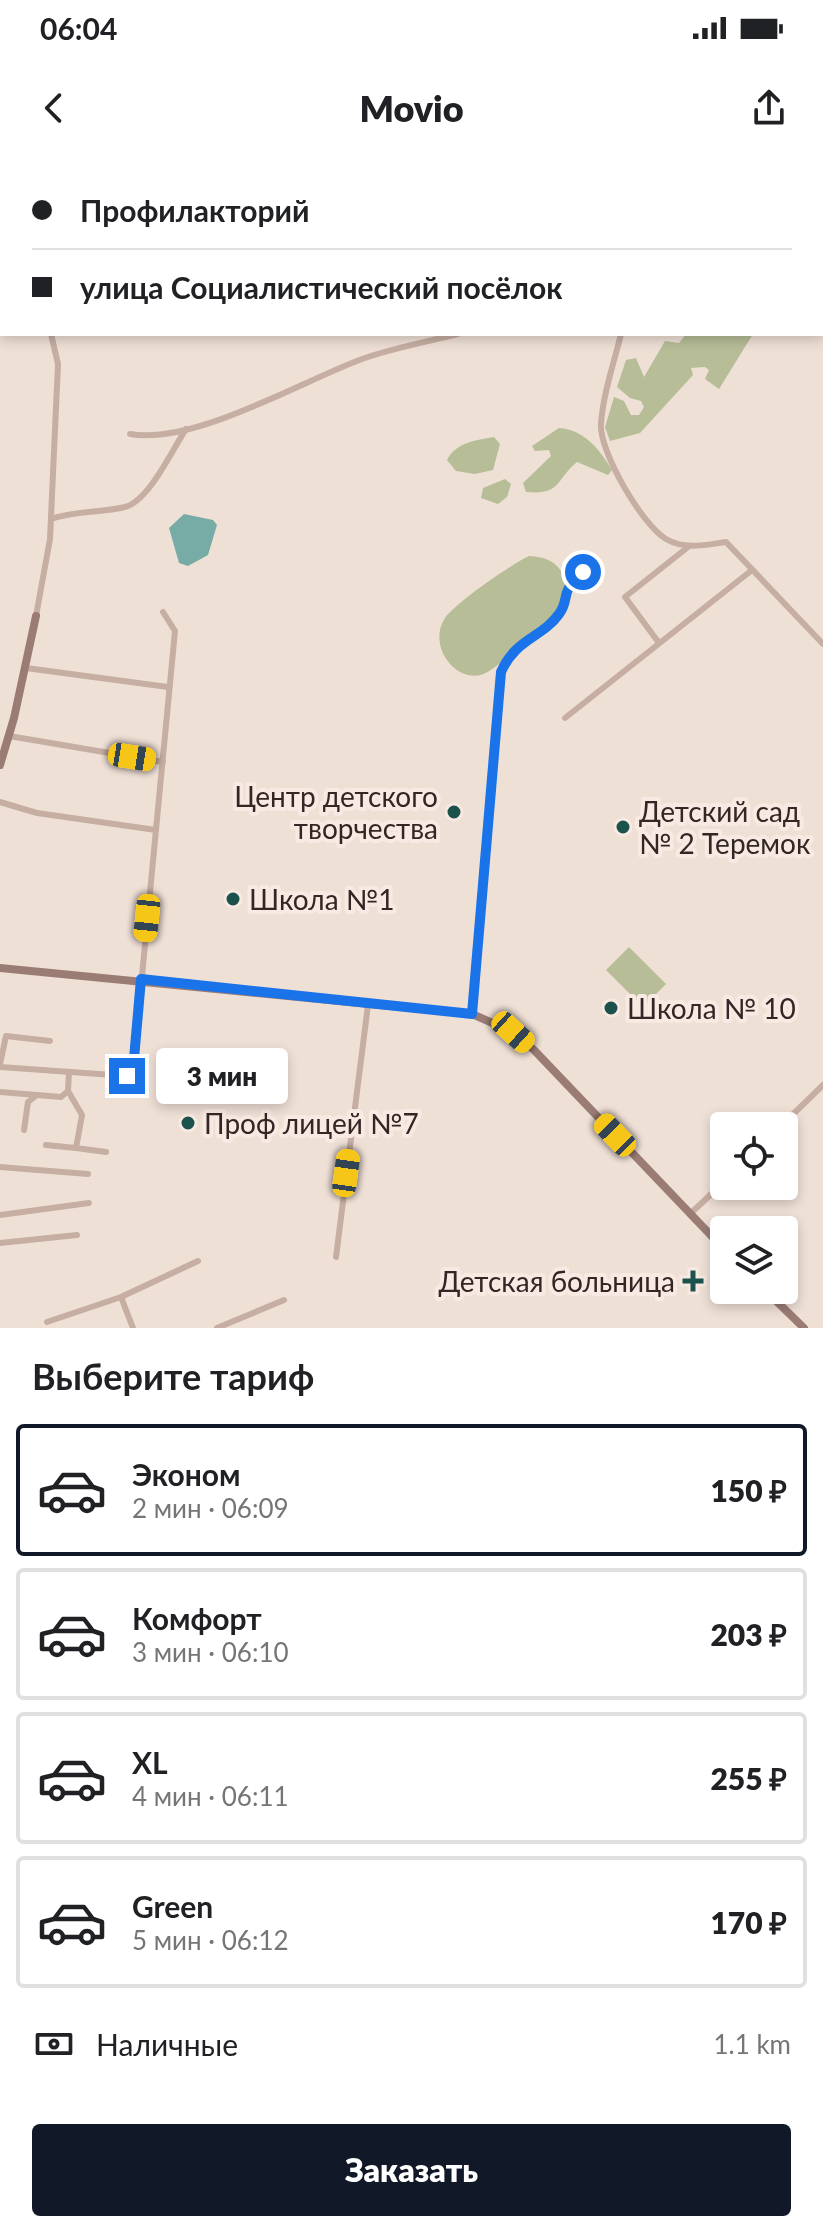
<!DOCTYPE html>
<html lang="ru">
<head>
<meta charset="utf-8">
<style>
	body { margin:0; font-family:Lato,sans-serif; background:#f2f2f2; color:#202124; height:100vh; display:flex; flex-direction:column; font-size:30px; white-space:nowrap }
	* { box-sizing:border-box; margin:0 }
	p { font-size:26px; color:#757577 }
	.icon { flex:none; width:44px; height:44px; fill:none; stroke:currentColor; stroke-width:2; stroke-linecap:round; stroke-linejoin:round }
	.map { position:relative; height:1168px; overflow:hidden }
	.drawer { display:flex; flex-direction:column; background:#fff; flex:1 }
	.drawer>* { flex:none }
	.banner { position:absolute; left:0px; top:0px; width:824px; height:176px; box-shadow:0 4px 12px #0003; display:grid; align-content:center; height:176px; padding:0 32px; background:#fff }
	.fabs { position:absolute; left:710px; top:952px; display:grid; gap:16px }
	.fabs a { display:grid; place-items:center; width:88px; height:88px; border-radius:8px; background:#fff; box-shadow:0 4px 12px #0003; font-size:40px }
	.end { position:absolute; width:36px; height:36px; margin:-18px; border:10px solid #1a73e8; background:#fff; box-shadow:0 0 0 4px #fff }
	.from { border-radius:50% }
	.bubble { position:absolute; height:56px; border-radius:8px; background:#fff; box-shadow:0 4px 12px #0003; font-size:26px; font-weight:800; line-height:56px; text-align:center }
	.car { position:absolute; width:24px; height:48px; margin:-24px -12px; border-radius:10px; box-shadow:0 0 6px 2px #0007; background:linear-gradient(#f5c518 24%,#345 0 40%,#f5c518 0 76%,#345 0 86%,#f5c518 0) }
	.banner b { display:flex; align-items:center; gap:28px; height:76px; font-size:30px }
	.banner b+b { border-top:2px solid #e0e0e0 }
	.banner i { width:20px; height:20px; background:#202124 }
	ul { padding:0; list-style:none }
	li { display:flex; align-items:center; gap:24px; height:132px; margin:0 16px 12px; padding:0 16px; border:4px solid #e0e0e0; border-radius:8px }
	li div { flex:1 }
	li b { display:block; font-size:30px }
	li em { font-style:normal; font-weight:800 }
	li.active { border-color:#111827 }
	li>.icon { width:72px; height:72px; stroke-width:1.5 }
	h2 { padding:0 32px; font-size:36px; line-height:96px }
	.pay { display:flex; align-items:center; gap:20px; height:88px; padding:0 32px; font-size:30px }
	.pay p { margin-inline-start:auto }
	.cta { display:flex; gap:16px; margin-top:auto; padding:16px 32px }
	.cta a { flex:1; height:92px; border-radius:8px; background:#111827; color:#fff; font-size:32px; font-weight:800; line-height:92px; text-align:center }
	.status { display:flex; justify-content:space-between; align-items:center; height:56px; padding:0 40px; background:#fff; direction:ltr }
	.status svg { height:22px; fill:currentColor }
	header { display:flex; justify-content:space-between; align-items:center; height:104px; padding:0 32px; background:#fff; font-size:36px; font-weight:800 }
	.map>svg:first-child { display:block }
</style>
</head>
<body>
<div class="status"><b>06:04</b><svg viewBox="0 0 49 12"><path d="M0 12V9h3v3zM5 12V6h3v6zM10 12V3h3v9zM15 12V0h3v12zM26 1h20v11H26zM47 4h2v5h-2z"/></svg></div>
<header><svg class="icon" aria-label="back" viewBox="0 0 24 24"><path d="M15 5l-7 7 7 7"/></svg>Movio<svg class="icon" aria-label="share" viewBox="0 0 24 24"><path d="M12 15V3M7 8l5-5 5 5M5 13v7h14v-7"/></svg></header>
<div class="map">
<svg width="823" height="1168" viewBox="0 0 823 1168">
	<rect width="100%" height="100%" fill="#efe0d6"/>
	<!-- green -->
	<g fill="#b7bd97">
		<path d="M686,174H753L719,229L705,219L709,210L705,207L691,208L693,215L640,273L610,281L605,267L614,237L624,241L631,255H639L644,247L641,241L630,238L617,227L626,200L636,198L644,217L665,181L679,183Z"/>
		<path d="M559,268C585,270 599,289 612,310L608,315L577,302C555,320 562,335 526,332L523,323L551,296L549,290L535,291L532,286Z"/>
		<path d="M494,277L500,284L493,310L475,314L456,311L447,300C455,283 476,280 494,277Z"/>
		<path d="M505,319L511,324L507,337L498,344L481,338L483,328Z"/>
		<path d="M529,396C545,397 557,401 564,416C584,454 519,489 492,509C462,533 425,488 445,458C455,443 512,404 529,396Z"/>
		<path d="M629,787L666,824L643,847L606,810Z"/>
	</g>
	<!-- water -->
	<path fill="#77aba5" d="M184,354L213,360L217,365L208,395L188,406L179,403L169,368Z"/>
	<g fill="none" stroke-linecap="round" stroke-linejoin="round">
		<!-- street -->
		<g stroke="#c7aea3" stroke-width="6">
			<path d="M141,2L143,0"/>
			<path d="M621,174C614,203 603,234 601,264C599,291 642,365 666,379C685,390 705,385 726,382L823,484"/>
			<path d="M130,274C194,285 300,222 362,199C393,188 426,182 458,174"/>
			<path d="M51,359C76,350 101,353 125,347C149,341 172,290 186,269"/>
			<path d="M36,456L50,379L58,204L51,174"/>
			<path d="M659,483L625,437L688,387"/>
			<path d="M26,508L168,527"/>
			<path d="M565,558L752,410"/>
			<path d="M9,576L163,602"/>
			<path d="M0,642L37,653L156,670"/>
			<path d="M472,854L501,512C516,479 542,478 559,454C571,438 558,433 583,412"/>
			<path d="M0,904L6,876L50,881"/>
			<path d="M0,907L127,916L133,910L175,471L163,452"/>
			<path d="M0,932L61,937L68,931L69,912"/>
			<path d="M781,966L823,925"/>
			<path d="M24,970L28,942L37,935"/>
			<path d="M46,985L76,988L82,955L68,931"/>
			<path d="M76,988L106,992"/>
			<path d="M0,1007L88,1014"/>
			<path d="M690,1054L724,1022"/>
			<path d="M0,1055L89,1043"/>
			<path d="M0,1083L77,1075"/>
			<path d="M336,1097L368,845"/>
			<path d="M121,1137L133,1168"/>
			<path d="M47,1162L121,1137L198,1101"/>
			<path d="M217,1168L284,1140"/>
		</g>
		<!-- secondary -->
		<g stroke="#9a7c75" stroke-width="8">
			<path d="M0,605L14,558L36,456"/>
			<path d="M0,808L472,854L513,872L534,890L724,1089"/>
			<path d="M765,1130L804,1168"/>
		</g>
	</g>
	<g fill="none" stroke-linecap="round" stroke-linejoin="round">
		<!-- route -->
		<path stroke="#1a73e8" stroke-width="10" d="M127,916L133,910L141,819L472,854L501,512C516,478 542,478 559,454C571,438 558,433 583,412"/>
	</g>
	<!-- markers -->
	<g fill="#1c524c" stroke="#f8eae2" stroke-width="3">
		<circle cx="454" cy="652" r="8"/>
		<circle cx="623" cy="667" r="8"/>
		<circle cx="233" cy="739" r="8"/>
		<circle cx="611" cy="848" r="8"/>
		<circle cx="188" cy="963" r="8"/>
		<path d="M689 1109h8v8h8v8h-8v8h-8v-8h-8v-8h8z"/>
	</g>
	<g text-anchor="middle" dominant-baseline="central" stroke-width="8" stroke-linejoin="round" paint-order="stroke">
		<!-- poi labels -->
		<g font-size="28" fill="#322725" stroke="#f8eae2" text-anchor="start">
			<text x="438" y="636" text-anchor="end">Центр детского<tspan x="438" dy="32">творчества</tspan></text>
			<text x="639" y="651">Детский сад<tspan x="639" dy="32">№ 2 Теремок</tspan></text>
			<text x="249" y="739">Школа №1</text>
			<text x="627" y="848">Школа № 10</text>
			<text x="204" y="963">Проф лицей №7</text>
			<text x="675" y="1121" text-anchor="end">Детская больница</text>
		</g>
	</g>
</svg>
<div class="fabs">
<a><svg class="icon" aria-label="locate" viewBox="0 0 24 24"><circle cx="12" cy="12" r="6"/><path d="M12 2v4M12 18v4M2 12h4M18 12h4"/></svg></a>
<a><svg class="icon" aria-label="layers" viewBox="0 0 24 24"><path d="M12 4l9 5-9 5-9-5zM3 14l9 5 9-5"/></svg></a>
</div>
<i class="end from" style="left:583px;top:412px"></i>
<i class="end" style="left:127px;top:916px"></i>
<div class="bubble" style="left:156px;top:888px;width:132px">3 мин</div>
<i class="car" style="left:132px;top:597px;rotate:99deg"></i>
<i class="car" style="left:147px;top:758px;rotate:186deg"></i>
<i class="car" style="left:513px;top:872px;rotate:132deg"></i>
<i class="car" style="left:615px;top:975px;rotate:316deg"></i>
<i class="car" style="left:346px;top:1013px;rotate:8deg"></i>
<div class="banner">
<b><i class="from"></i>Профилакторий</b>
<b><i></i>улица Социалистический посёлок</b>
</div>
</div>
<section class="drawer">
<h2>Выберите тариф</h2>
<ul>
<li class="active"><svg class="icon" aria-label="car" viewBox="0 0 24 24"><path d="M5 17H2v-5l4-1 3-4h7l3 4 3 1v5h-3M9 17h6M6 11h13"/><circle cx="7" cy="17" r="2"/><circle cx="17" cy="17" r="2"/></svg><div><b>Эконом</b><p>2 мин · 06:09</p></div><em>150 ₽</em></li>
<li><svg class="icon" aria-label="car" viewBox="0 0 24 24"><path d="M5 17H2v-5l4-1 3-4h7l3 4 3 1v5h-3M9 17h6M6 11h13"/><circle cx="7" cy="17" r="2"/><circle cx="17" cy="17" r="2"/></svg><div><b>Комфорт</b><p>3 мин · 06:10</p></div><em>203 ₽</em></li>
<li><svg class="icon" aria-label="car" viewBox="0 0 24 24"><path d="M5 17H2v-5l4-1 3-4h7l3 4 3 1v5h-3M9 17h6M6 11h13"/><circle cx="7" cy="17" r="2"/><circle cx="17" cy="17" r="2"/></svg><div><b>XL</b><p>4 мин · 06:11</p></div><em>255 ₽</em></li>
<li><svg class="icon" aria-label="car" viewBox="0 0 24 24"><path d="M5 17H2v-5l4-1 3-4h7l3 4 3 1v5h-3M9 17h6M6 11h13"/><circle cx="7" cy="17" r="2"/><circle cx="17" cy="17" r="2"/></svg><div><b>Green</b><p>5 мин · 06:12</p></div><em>170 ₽</em></li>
</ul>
<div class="pay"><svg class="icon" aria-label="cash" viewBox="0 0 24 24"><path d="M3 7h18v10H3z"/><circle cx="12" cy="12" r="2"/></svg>Наличные<p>1.1 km</p></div>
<div class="cta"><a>Заказать</a></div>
</section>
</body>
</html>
